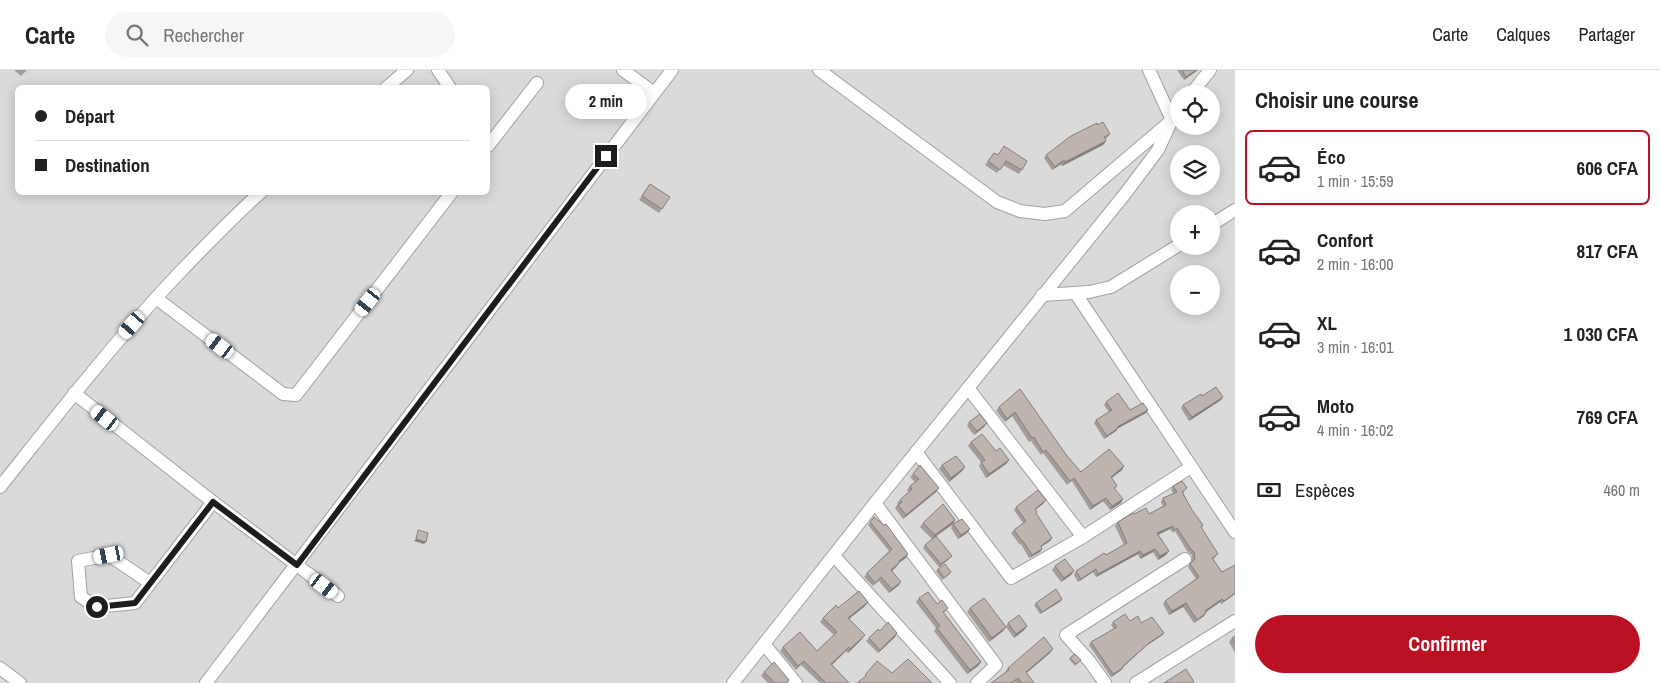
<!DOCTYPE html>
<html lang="fr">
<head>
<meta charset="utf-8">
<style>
	body { margin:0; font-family:"Archivo Narrow",sans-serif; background:#f6f6f6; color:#222; height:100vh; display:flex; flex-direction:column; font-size:19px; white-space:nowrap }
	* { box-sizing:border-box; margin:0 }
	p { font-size:16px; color:#767676 }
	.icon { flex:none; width:28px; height:28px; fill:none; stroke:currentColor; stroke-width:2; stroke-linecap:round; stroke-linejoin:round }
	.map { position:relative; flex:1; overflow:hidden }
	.side { display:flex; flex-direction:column; background:#fff; width:425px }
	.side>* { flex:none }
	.guide { position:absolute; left:15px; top:15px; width:475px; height:110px; border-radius:8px; box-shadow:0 2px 12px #0003; display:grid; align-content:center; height:110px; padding:0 20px; background:#fff }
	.fabs { position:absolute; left:1170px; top:15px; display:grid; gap:10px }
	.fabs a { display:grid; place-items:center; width:50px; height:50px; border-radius:50%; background:#fff; box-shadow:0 2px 12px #0003; font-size:25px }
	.end { position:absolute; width:22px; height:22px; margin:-11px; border:6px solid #1d1d1d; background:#fff; box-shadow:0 0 0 2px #fff }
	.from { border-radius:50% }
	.bubble { position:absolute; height:35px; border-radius:18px; background:#fff; box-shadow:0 2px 12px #0003; font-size:16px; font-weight:800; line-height:35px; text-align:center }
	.car { position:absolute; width:15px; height:30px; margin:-15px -8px; border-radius:6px; box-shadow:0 0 4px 1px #0007; background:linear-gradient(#fff 24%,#345 0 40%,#fff 0 76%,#345 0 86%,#fff 0) }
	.guide b { display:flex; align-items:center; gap:18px; height:48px; font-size:19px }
	.guide b+b { border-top:1px solid #e0e0e0 }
	.guide i { width:12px; height:12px; background:#222 }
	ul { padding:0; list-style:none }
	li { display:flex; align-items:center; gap:15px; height:75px; margin:0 10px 8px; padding:0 10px; border:2px solid transparent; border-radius:8px }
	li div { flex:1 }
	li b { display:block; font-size:19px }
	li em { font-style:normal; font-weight:800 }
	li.selected { border-color:#ba1021 }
	li>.icon { width:45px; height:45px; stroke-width:1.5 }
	h2 { padding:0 20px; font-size:22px; line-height:60px }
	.pay { display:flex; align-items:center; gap:12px; height:55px; padding:0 20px; font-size:19px }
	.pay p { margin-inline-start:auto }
	.action { display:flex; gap:10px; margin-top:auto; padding:10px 20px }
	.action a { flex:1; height:58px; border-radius:30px; background:#ba1021; color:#fff; font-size:20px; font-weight:800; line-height:58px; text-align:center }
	header { display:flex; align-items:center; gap:30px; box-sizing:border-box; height:70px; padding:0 25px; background:#fff; border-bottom:1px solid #e0e0e0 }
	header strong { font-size:24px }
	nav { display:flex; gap:28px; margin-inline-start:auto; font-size:18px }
	.search { width:350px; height:45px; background:#f6f6f6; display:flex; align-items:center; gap:12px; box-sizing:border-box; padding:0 18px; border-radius:28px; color:#767676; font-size:19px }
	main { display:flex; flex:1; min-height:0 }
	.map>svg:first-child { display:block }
</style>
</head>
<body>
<header>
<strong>Carte</strong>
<div class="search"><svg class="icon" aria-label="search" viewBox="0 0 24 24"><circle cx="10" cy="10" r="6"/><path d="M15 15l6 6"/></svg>Rechercher</div>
<nav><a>Carte</a><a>Calques</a><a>Partager</a></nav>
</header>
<main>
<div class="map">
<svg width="1235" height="613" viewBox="0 0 1235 613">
	<rect width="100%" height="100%" fill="#eee9e4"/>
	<!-- residential -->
	<path fill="#dbdada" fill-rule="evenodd" d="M0,0H1235V613H0ZM18,18H488V122H18ZM1179,24H1211V56H1179ZM1179,84H1211V116H1179ZM1179,144H1211V176H1179ZM1179,204H1211V236H1179Z"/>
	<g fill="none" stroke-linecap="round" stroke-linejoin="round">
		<!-- street casing -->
		<g stroke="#a1a1a1" stroke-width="14">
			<g id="street">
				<path d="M438,0L450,18"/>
				<path d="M623,0L654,23"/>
				<path d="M819,0L997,132L1020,141L1045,144L1065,141L1172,50L1149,0"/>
				<path d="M386,18L407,0"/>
				<path d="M1191,24L1210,0"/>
				<path d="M488,76L537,13"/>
				<path d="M1211,155L1235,140"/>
				<path d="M1076,224L1235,462"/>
				<path d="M1042,225L1089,222L1111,217L1179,175"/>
				<path d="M156,228L283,324L296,325L452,122"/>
				<path d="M968,318L1083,467"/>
				<path d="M74,323L213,432L338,526"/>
				<path d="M916,382L1011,508L1083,467L1191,397"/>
				<path d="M0,417C59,343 117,268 183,199C209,172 233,147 261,122"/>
				<path d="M875,433L996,595L977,613"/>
				<path d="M834,486L950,613"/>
				<path d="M150,513L109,485L78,491L81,527L97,537L135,533L213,432"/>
				<path d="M764,574L796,613"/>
				<path d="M0,598L20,613"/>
				<path d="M206,613L672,0"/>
				<path d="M733,613L875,433L1125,124L1158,80L1172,50L1179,41"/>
				<path d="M1105,613L1090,592L1066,565L1185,489"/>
				<path d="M1136,613L1235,551"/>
			</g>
		</g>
		<!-- street -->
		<use href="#street" stroke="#fff" stroke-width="12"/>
	</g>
	<!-- wall -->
	<g fill="#a39c98">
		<path d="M14,0H27L21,6Z"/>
		<path d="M1177,0H1198L1184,10Z"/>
		<path d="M1097,55L1110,64L1107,68L1105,69L1106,71L1103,75L1062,96L1061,94L1052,100L1044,88L1046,85Z"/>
		<path d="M994,83L998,85L1027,91L1019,104L1003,95L997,103L985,95Z"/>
		<path d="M650,114L670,127L659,143L639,130Z"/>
		<path d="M1020,319L1067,386L1081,402L1124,396L1122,400L1111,408L1117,416L1115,418L1121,433L1110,440L1103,431L1090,440L1072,411L1067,415L1043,383L1041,385L1031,371L1029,372L1012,346L1005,352L996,341L999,337Z"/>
		<path d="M1202,326L1221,330L1189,351L1181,338L1183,335Z"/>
		<path d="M1106,332L1130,340H1148L1146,343L1118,358L1116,361L1104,369L1094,353L1096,350L1109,342L1104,335Z"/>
		<path d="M969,352L984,357L974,365L967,356Z"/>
		<path d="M971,372L996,381L1009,390L1006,394L986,408L979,396L981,392L968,376Z"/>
		<path d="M942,395L965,397L962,401L949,412L939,399Z"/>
		<path d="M913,404L939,418L936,422L903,449L895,438L898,434L897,433L900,430L909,422L907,420L910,416L915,412L910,407Z"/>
		<path d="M1173,416L1185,422L1183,423L1192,440L1203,455L1202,458L1216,487L1213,489L1222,502L1235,495V524L1221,534L1220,532L1206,542L1204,546L1194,553L1183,537L1169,545L1163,534L1165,531L1196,509L1188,497L1192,491V485L1187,481L1175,461L1173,463L1170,459L1158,465L1166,485L1158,490L1153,482L1140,489L1138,484L1096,507L1093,502L1078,512L1074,505L1076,501L1124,475L1115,456L1118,452L1134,444H1149L1163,436L1161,432L1163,428L1174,424L1171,420Z"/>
		<path d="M1046,430L1043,434L1035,440L1037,442L1036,444L1052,468L1050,471L1041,477L1042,479L1040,482L1029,488L1021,474L1020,475L1011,463L1014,460L1023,453L1014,440L1016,437Z"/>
		<path d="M874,447L906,488L900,492L892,501L899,515L889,523L879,511L873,516L864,507L867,503L889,481L868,455Z"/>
		<path d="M955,450L953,454L936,466L949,489L939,497L923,478L925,475L932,469L920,457L923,453Z"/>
		<path d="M953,454L970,459L967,463L958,469L951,458Z"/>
		<path d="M1055,496L1074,501L1071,505L1061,512L1052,500Z"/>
		<path d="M938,499L950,504L942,510L936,501Z"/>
		<path d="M919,528L937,534L948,538L944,543L981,592L978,596L967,604L934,561L936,558L916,532Z"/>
		<path d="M1061,531L1040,544L1034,535L1036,533Z"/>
		<path d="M865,536L849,549L862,569L848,583L846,581L832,595L849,613H820L801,595L796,600L780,581L783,577L817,581L834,565L820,552L823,548L838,538Z"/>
		<path d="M970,538L1006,557L1003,561L989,572L967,542Z"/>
		<path d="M1130,551L1141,553L1164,563L1161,566L1146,576L1122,598L1120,601L1111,607L1089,575L1091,572L1114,559L1111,555L1113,552Z"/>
		<path d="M1008,553L1027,556L1024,560L1014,568L1006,557Z"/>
		<path d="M880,561L895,567L878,583L866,571L869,568Z"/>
		<path d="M1235,566V583L1229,572L1232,568Z"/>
		<path d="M1053,579L1050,583L1026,603L1034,613H1016L1015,612L1014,613H991L1006,602H1005L1008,598Z"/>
		<path d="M1070,588L1081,590L1075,596L1069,589Z"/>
		<path d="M764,602L789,610L788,613H768L761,606Z"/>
	</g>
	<!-- shaded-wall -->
	<g fill="#857f7c">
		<path d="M1196,0H1198L1184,10L1186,7Z"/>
		<path d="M1106,71L1103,75L1062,96L1065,92Z"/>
		<path d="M1064,90L1061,94L1052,100L1055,97Z"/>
		<path d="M1223,327L1221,330L1189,351L1192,347Z"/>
		<path d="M1148,340L1146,343L1115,360L1117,357Z"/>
		<path d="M1015,342L1012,346L1005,352L1007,349Z"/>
		<path d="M987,353L984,357L974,365L977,361Z"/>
		<path d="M1118,358L1116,361L1104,369L1107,366Z"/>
		<path d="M1009,390L1006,394L986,408L989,404Z"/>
		<path d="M1124,396L1122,400L1108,411L1111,407Z"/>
		<path d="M965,397L962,401L949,412L951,408Z"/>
		<path d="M939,418L936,422L903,449L906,445Z"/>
		<path d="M1106,428L1103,431L1090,440L1093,436Z"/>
		<path d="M1123,429L1121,433L1110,440L1112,436Z"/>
		<path d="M1046,430L1043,434L1032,442L1035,439Z"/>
		<path d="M955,450L953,454L932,469L935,465Z"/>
		<path d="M1173,456L1170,459L1155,466L1157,463Z"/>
		<path d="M970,459L967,463L958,469L961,465Z"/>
		<path d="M1052,468L1050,471L1038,479L1041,476Z"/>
		<path d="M416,469L426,472L424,474L414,471Z"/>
		<path d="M1042,479L1040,482L1029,488L1032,485Z"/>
		<path d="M1155,479L1153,482L1140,489L1143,485Z"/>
		<path d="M1140,481L1138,484L1096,507L1098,504Z"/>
		<path d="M1169,481L1166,485L1158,490L1160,486Z"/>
		<path d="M908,484L906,488L900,492L898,495L889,504L899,491Z"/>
		<path d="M952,486L949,489L939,497L941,494Z"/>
		<path d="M1096,499L1093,502L1078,512L1081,509Z"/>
		<path d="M1074,501L1071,505L1061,512L1064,508Z"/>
		<path d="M901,512L899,515L889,523L892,519Z"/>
		<path d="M1235,523V524L1221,534L1224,531Z"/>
		<path d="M1062,529L1061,531L1040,544L1042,542Z"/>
		<path d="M1222,529L1220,532L1203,544L1205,541Z"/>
		<path d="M868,532L865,536L845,552L848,548Z"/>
		<path d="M1186,533L1183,537L1169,545L1172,541Z"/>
		<path d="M1206,543L1204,546L1194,553L1197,550Z"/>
		<path d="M1027,556L1024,560L1014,568L1016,564Z"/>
		<path d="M1006,557L1003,561L989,572L992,568Z"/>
		<path d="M897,563L895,567L878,583L880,580Z"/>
		<path d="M1164,563L1161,566L1146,576L1121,599L1123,598L1120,601L1111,607L1113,604L1149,573Z"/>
		<path d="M865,565L862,569L848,583L850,579Z"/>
		<path d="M849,577L846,581L828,598L831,594Z"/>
		<path d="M1053,579L1050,583L1023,606L1026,602Z"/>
		<path d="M981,592L978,596L967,604L970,600Z"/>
	</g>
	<!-- building -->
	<g fill="#beb5b1" stroke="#857f7c">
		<path d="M1182,0H1196L1186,7Z"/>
		<path d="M1103,52L1110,64L1104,67L1106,71L1065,92L1064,90L1055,97L1046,85L1071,66L1097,53V55Z"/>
		<path d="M1004,76L1027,91L1022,100L1006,91L1000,100L988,91L994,83L998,85Z"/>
		<path d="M650,114L670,127L662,139L642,126Z"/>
		<path d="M1216,317L1223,327L1192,347L1183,335L1201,324L1202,326Z"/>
		<path d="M1020,319L1067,386L1081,402L1109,379L1124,396L1111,407L1117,416L1114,418L1123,429L1112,436L1106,428L1093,436L1074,408L1070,411L1046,380L1043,382L1034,367L1032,368L1015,342L1007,349L999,337Z"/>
		<path d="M1118,323L1130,340L1143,333L1148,340L1117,357L1118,358L1107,366L1096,350L1112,340L1106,332Z"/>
		<path d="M980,344L987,353L977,361L969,352Z"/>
		<path d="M982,364L996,381L1000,378L1009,390L989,404L981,392L985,390L971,372Z"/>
		<path d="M956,386L965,397L951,408L942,395Z"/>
		<path d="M920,395L939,418L906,445L898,435L902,432L900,430L912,419L910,416L919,409L913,404Z"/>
		<path d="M1182,411L1187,418L1182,422L1192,440L1203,455L1201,457L1218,484L1212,488L1222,502L1235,495V523L1224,531L1222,529L1205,541L1206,543L1197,550L1186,533L1172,541L1165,531L1199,507L1190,494L1195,489L1194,482L1190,478L1177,458L1175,460L1173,456L1157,463L1169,481L1160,486L1155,479L1143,485L1140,481L1098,504L1096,499L1081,509L1076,501L1104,483L1106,485L1127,473L1118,452L1133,443L1134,444L1146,438L1149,444L1166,435L1163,428L1177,422L1173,416Z"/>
		<path d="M1038,420L1046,430L1035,439L1037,442L1036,443L1052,468L1041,476L1042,479L1032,485L1023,471H1022L1014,460L1026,451L1016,437Z"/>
		<path d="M943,434L955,450L935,465L923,453Z"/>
		<path d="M874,447L884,455L886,454L908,484L899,491L900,492L891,500L901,512L892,519L881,507L875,513L867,503L892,479L870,452Z"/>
		<path d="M962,449L970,459L961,465L953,454Z"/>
		<path d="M418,460L428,463L426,472L416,469Z"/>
		<path d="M936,466L952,486L941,494L925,475Z"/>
		<path d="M1065,489L1074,501L1064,508L1055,496Z"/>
		<path d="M945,494L951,502L944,508L938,499Z"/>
		<path d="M1056,519L1062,529L1042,542L1036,533Z"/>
		<path d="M859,521L868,532L848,548L865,565L850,579L849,577L831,594L849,613H826L804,591L798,596L783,577L800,562L817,581L837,562L823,548L836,535L838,538Z"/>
		<path d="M928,522L937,534L942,530L948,538L943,542L981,592L970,600L937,558L940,556L919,528Z"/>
		<path d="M984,528L1006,557L992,568L970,538Z"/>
		<path d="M1125,544L1130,551L1138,546L1141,553L1152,547L1164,563L1149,573L1122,597L1123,598L1113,604L1091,572L1117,557L1113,552Z"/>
		<path d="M1019,545L1027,556L1016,564L1008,553Z"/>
		<path d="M888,552L897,563L880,580L869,568L878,559L880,561Z"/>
		<path d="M1235,566V574L1232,568Z"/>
		<path d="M1044,567L1053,579L1026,602L1034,613H1022L1018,608L1011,613H991L1009,600L1008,598Z"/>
		<path d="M1075,584L1081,590L1076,594L1070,588Z"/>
		<path d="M908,589L932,613H857L866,606L865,605L877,591L892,603Z"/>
		<path d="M774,592L789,610L787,613H775L764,602Z"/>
		<path d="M1186,599L1194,612L1193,613H1164Z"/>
	</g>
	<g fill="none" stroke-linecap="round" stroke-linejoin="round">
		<!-- route -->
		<path stroke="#1d1d1d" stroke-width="6" d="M97,537L135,533L213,432L297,495L606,86"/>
	</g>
</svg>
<div class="fabs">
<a><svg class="icon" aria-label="locate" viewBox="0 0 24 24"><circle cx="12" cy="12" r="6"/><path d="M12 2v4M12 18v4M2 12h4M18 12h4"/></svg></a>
<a><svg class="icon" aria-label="layers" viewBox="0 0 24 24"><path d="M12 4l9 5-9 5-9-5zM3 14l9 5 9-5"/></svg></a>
<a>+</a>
<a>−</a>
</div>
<i class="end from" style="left:97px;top:537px"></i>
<i class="end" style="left:606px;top:86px"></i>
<div class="bubble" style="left:565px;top:14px;width:82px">2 min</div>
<i class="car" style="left:368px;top:232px;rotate:218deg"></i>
<i class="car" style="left:132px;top:255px;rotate:221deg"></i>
<i class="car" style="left:220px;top:276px;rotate:307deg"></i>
<i class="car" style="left:105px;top:348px;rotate:308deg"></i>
<i class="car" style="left:109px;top:485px;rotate:259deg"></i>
<i class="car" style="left:324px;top:516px;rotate:127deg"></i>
<div class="guide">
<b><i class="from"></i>Départ</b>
<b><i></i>Destination</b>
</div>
</div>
<section class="side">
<h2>Choisir une course</h2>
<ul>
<li class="selected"><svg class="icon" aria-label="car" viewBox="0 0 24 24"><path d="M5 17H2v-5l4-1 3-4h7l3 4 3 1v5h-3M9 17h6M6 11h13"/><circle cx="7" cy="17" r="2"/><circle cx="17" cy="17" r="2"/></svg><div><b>Éco</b><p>1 min · 15:59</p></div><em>606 CFA</em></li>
<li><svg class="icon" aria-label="car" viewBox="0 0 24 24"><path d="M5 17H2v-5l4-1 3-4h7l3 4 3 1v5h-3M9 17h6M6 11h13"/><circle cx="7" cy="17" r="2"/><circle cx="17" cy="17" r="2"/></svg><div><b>Confort</b><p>2 min · 16:00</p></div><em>817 CFA</em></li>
<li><svg class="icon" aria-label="car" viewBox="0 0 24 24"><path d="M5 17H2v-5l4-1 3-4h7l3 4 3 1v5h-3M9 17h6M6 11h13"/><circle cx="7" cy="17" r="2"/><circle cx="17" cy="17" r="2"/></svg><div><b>XL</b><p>3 min · 16:01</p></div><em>1 030 CFA</em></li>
<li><svg class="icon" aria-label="car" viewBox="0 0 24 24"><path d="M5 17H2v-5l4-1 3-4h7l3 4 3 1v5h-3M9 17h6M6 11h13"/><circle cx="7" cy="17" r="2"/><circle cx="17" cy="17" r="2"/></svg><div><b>Moto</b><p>4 min · 16:02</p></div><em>769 CFA</em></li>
</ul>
<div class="pay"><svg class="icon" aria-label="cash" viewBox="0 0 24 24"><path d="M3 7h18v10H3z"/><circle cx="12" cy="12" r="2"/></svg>Espèces<p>460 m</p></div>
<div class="action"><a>Confirmer</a></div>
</section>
</main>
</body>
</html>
